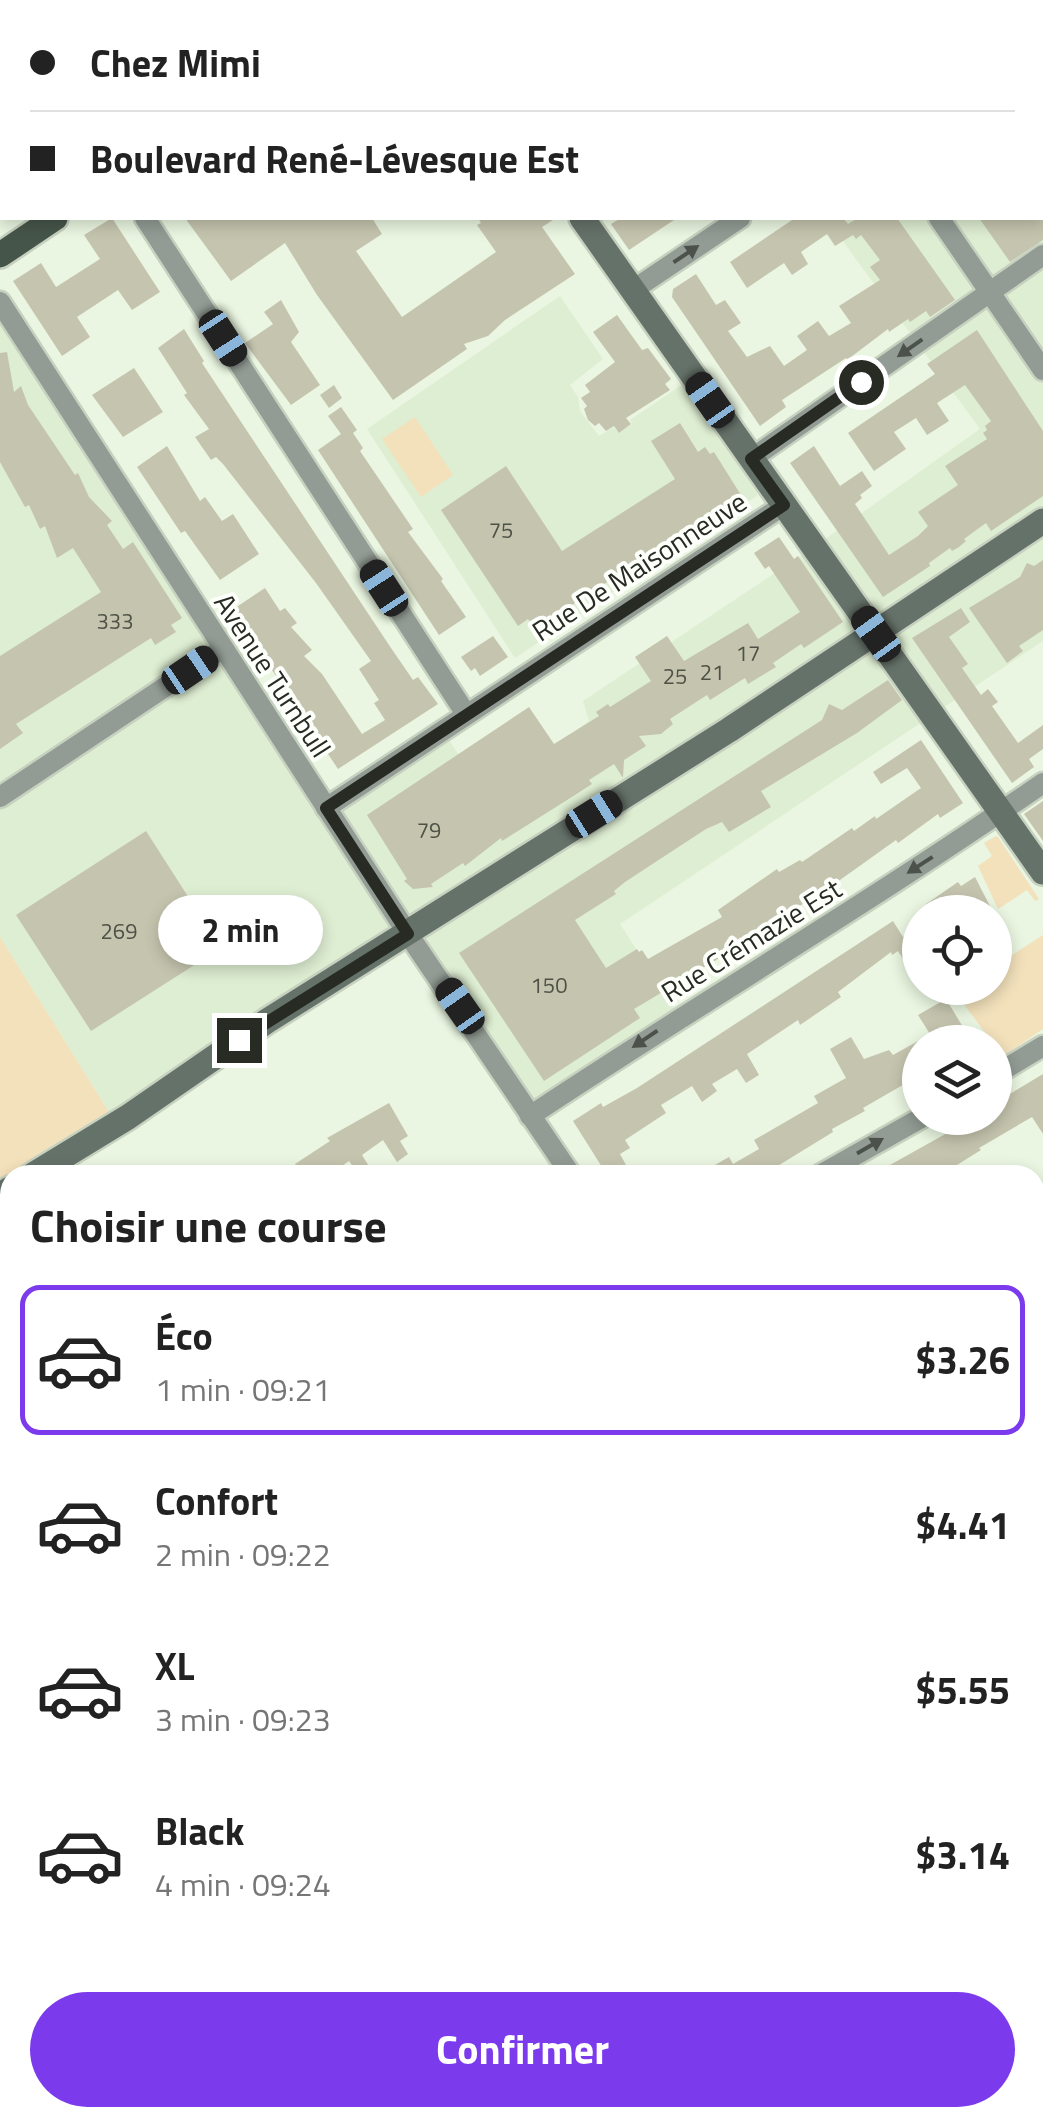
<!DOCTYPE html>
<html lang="fr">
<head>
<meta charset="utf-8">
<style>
	body { margin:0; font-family:"Titillium Web",sans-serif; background:#f2f2f2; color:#222; height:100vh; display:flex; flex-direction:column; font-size:38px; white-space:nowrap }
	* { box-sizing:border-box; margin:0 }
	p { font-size:32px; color:#767676 }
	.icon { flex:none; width:55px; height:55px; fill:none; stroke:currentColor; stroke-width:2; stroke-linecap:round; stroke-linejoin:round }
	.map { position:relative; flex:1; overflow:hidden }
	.side { position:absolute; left:0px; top:1165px; width:1045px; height:962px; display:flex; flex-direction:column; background:#fff; border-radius:30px 30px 0 0; box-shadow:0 5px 15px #0003 }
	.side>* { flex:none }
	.banner { position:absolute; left:0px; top:0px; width:1045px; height:220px; box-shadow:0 5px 15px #0003; display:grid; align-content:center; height:220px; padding:0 30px; background:#fff }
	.fabs { position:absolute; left:902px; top:895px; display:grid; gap:20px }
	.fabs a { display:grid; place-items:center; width:110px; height:110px; border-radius:50%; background:#fff; box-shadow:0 5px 15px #0003; font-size:50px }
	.end { position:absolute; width:45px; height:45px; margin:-22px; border:12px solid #272b23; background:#fff; box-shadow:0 0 0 5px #fff }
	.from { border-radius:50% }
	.bubble { position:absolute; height:70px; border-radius:35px; background:#fff; box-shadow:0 5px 15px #0003; font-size:32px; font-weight:700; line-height:70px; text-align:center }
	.car { position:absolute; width:30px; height:60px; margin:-30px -15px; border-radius:12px; box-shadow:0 0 8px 2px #0007; background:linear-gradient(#222 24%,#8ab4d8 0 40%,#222 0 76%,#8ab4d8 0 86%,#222 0) }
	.banner b { display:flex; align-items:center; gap:35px; height:95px; font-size:38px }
	.banner b+b { border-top:2px solid #e0e0e0 }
	.banner i { width:25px; height:25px; background:#222 }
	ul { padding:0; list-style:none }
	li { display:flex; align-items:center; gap:30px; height:150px; margin:0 20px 15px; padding:0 10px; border:5px solid transparent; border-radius:20px }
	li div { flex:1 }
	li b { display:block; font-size:38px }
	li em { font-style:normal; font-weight:700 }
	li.selected { border-color:#7c3aed }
	li>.icon { width:90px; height:90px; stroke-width:1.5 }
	h2 { padding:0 30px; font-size:45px; line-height:120px }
	.button { display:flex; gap:20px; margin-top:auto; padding:20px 30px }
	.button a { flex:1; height:115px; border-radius:60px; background:#7c3aed; color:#fff; font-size:40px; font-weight:700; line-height:115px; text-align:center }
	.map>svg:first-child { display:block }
</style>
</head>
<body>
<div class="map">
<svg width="1043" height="2126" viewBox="0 0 1043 2126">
	<rect width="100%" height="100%" fill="#eaf6e1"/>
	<!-- built -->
	<g fill="#deeed2">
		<path d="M619,0H899L901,2H616Z"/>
		<path d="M1043,200V641L620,924L680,1016L530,1116L408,934L117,1125L0,937V294L326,807L442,730L487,796L589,721L583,701L814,547L980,429L826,218H1042Z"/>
		<path d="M560,296L603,359L570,385L578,397L580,411L599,436L614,427L619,433L632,424L630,420L683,384L758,495L515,658L367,429Z"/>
		<path d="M10,1704V1931L0,1935V1708Z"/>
	</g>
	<!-- green -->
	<g fill="#f2e1bb">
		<path d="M415,417L453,475L421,497L382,439Z"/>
		<path d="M996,836L998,837L1039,899L1035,901L1027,890L998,909L978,866L992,856L984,843Z"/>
		<path d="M1043,935V1029L1002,1057L995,1042H992L955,992L963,988H995V966Z"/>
		<path d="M0,937L117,1125L33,1175H10V1189L0,1195Z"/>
		<path d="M1043,1933V2073L1035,2077V1939Z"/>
		<path d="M866,2118H965L950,2126H858Z"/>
	</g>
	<!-- building -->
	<g fill="#c5c5af">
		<path d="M112,218L160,292L132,310L118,290L77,317L90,337L62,356L13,281L41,263L56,287L100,259L84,235Z"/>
		<path d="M185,218H372L382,234L356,251L402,317L496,252L477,225L481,223L478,218H556L542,227L575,274L505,320L488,336L464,344L467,349L393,400L317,295L285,243L231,281Z"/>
		<path d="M621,218H677L629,250L611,224Z"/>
		<path d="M795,218H843L848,224L858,218H897L955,300L930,317L926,311L910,322L908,319L889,332L888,329L847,360L846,358L782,400L786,407L760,426L672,297L673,289L696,274L716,305L725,300L741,323L728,331L747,357L770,346L784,366L807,350L797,336L818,321L829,336L851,323L839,306L880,280L870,267L880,260L861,235L856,239L853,235L835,246L827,234L801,252L808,264L792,275L784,263L747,288L730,262Z"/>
		<path d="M979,218H1043V240L1010,262Z"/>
		<path d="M281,300L299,332L291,342L320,385L291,405L245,343L273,324L264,312Z"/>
		<path d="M617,315L642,350L648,348L671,379L665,384L670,390L626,418L631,424L619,433L614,426L606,431L599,423L595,426L588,420L584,409L587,406L581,398L590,392L585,385L615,362L593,332Z"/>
		<path d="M184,329L204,361L202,363L391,648L413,680L418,677L438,704L338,769L232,610L265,588L280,611L285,608L297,623L291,627L312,650L304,656L322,674L362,734L385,720L374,703L379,700L359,669L371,661L316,583L223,464L216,457L211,460L195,437L209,429L184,395L187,393L158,348Z"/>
		<path d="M977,330L1043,431V496L991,531L986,523L964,539L966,541L959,547L952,551L950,548L929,563L930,566L883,597L790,463L814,446L840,486L862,471L872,486L860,495L862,498L855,504L889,555L918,536L928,526L918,512L958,485L945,466L987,439L983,433L987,430L985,426L991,421L965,385L937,403L949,421L927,435L916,418L894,432L906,449L874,471L848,433L935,374L927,364Z"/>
		<path d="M7,352L14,392L21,386L28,405L75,475L78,473L89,497L112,521L107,525L123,549L133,542L182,618L171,625L176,632L155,645L151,638L16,724L23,733L0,749V656L101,592L73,548L57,558L45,526L40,529L29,505L25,507L0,462V353Z"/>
		<path d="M134,368L163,412L123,437L92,395Z"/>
		<path d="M334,385L342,398L329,408L320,395Z"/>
		<path d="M341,407L357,430L353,433L363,448L360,451L413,529L408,532L443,579L441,581L466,617L439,635L318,450L341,434L328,416Z"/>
		<path d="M680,423L698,452L705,447L710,454L714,452L741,495L535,629L528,619L518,626L441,510L506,466L562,551L675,479L651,441Z"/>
		<path d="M167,446L200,501L205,497L222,521L233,514L259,554L220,580L185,531L181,533L137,467Z"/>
		<path d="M779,537L794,559L798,556L843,622L804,648L801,644L773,663L776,667L748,684L745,678L710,700L707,695L670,719L673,724L661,734L639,736L646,746L624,760L623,778L614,764L589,780L592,784L575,795L502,841L501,838L465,866L463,863L431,884L433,887L413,889L404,881L407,879L367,815L529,707L554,744L599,716L596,712L608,704L610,707L651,681L635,657L667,636L684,661L748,623L758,639L800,612L769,566L765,569L754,553Z"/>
		<path d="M1043,560V630L1019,646L1023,651L1007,663L969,608L1020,577L1027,563L1034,566Z"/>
		<path d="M961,608L970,622L949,637L968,664L962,668L981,695L988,689L998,702L992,706L1018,743L1043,725V749L1029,759L1034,767L1012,783L912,638Z"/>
		<path d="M493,636L508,657L480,676L475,668L471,671L461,657Z"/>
		<path d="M888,680L902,700L857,733L761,791L771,807L729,832L722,822L706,829L625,882L614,891L616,894L575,920L606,968L637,949L639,952L642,950L648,959L722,917L718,910L777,869L779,872L800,860L802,862L852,828L854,831L875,816L876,819L921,788L907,768L881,784L873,772L921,740L963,803L940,818L938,814L898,843L896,840L826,890L778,919L776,926L769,923L738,947L634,1009L640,1018L544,1081L459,953L822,720L829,704L842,710Z"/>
		<path d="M1043,801V841L1024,814Z"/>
		<path d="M146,831L221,948L91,1031L16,915Z"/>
		<path d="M975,877L993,912H931L926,904L958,882L961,886Z"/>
		<path d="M893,921L903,937L920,925V952L905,962L898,951L892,955L891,952L838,992L841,997L800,1025L798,1020L747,1054L759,1075L746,1083L737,1069L712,1084L717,1091L702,1102L692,1086L661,1105L666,1113L625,1140L630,1148L620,1154L626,1165L607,1175L573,1121L601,1103L603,1107L637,1088Z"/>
		<path d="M946,999L972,1042H935L918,1015Z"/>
		<path d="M851,1037L864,1059L889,1050L893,1055L920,1040V1075L863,1108L865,1111L832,1129L833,1132L763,1175H697L729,1157L733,1164L759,1149L754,1140L818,1103L814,1096L846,1078L830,1049Z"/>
		<path d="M1043,1074V1134L1032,1117L979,1148L981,1150L949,1170L951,1175H872L974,1118H995V1103Z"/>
		<path d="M389,1103L408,1136L400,1141L408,1154L397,1162L383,1140L362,1155L370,1168L359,1175L349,1161L329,1175H302L295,1164L330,1141L327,1138Z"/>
	</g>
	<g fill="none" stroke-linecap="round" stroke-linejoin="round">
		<!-- street casing -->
		<g stroke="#c7d1bf" stroke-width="25">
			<g id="street">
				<path d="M303,0L305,2"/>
				<path d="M788,0L789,2"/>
				<path d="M1042,5H1043"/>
				<path d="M145,218L466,714"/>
				<path d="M939,218L1043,370"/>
				<path d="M633,290L740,218"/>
				<path d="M0,302L408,934L571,1175"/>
				<path d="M751,459L1043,255"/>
				<path d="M0,797L222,649"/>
				<path d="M326,808L784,505"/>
				<path d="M995,1075L1043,1046"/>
				<path d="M530,1116C700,1003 876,899 1043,783"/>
				<path d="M820,1175L921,1118"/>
				<path d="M0,1196L10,1234"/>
				<path d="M0,1299L10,1294"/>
				<path d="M1035,1359L1043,1369"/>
				<path d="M0,1439L10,1434"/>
				<path d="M1035,1461L1043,1455"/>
				<path d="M1035,1606L1043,1600"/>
				<path d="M0,1627L10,1622"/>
				<path d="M1035,1756L1043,1750"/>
				<path d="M1035,1908L1043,1902"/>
				<path d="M0,2014L10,2040"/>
				<path d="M0,2072L10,2067"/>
				<path d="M39,2118L42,2126"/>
				<path d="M376,2118L379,2126"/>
				<path d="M162,2126L179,2118"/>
				<path d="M434,2126L451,2118"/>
				<path d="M715,2126L731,2118"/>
			</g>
		</g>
		<!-- secondary casing -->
		<g stroke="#c7d1bf" stroke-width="30">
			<g id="secondary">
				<path d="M431,0L432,2"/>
				<path d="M582,218L1043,872"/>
				<path d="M33,1175L128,1117L267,1021L729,730L1043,521"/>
				<path d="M0,1195L10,1189"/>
				<path d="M1035,1289L1043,1282"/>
				<path d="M0,1788L10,1783"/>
				<path d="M0,1935L10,1931"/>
			</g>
		</g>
		<!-- primary casing -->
		<g stroke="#c7d1bf" stroke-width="30">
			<g id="primary">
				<path d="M371,2L375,0"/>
				<path d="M0,255L55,218"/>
			</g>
		</g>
		<!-- street -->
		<use href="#street" stroke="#929b94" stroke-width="20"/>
		<!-- secondary -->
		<use href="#secondary" stroke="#657269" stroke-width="25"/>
		<!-- primary -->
		<use href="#primary" stroke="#46554a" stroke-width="25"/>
	</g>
	<!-- one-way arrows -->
	<defs><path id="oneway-solid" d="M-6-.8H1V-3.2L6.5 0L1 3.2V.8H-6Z" transform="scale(2.5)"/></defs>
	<g fill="#4c524b">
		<use href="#oneway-solid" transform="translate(686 254) rotate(-34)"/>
		<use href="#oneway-solid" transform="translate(910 348) rotate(145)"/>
		<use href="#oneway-solid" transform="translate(920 865) rotate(147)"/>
		<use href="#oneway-solid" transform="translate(645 1039) rotate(146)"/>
		<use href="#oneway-solid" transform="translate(870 1146) rotate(-30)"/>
	</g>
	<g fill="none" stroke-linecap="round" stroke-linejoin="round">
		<!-- route -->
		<path stroke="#272b23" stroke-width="12" d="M239,1040L408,934L326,808L784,505L751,459L861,382"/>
	</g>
	<g text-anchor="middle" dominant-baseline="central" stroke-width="8" stroke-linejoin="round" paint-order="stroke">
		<!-- number labels -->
		<g font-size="22" fill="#4e5246">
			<text x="501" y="530">75</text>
			<text x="115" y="621">333</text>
			<text x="748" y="653">17</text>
			<text x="712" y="672">21</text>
			<text x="675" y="676">25</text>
			<text x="429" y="830">79</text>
			<text x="119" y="931">269</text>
			<text x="549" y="985">150</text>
		</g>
		<!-- street labels -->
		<g font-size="28" fill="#272b23" stroke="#fdfffb">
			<text transform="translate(639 566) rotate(-33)">Rue De Maisonneuve</text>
			<text transform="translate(273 675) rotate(57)">Avenue Turnbull</text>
			<text transform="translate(751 940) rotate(-32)">Rue Crémazie Est</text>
		</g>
	</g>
</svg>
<div class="fabs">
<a><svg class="icon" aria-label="locate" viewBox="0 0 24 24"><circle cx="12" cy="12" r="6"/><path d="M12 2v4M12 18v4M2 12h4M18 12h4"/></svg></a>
<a><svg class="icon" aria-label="layers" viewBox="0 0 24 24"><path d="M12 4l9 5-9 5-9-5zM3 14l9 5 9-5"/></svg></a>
</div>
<i class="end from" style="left:861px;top:382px"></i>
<i class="end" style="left:239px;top:1040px"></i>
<div class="bubble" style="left:158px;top:895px;width:165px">2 min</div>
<i class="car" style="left:223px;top:338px;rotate:147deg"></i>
<i class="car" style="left:710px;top:400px;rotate:325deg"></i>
<i class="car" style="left:384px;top:588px;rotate:327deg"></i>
<i class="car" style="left:876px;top:634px;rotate:324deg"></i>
<i class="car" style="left:190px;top:670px;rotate:56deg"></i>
<i class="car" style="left:594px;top:814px;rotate:58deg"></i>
<i class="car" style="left:460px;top:1006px;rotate:325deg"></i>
<div class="banner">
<b><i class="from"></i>Chez Mimi</b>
<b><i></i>Boulevard René-Lévesque Est</b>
</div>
<section class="side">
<h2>Choisir une course</h2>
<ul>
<li class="selected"><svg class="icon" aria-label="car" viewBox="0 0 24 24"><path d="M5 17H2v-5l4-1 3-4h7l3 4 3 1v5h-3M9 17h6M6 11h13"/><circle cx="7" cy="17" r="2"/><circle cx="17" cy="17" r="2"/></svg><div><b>Éco</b><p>1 min · 09:21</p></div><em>$3.26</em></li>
<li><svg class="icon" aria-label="car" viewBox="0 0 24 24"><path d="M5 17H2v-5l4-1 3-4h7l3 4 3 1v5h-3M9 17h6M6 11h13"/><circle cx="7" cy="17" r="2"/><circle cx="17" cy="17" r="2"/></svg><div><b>Confort</b><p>2 min · 09:22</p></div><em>$4.41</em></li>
<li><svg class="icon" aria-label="car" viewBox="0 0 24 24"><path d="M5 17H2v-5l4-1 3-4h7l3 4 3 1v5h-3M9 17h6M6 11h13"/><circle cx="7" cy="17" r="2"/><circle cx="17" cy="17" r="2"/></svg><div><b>XL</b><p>3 min · 09:23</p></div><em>$5.55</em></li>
<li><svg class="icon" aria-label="car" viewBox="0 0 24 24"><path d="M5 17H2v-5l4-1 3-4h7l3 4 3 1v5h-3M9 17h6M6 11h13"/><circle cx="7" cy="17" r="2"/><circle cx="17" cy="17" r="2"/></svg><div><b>Black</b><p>4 min · 09:24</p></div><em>$3.14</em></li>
</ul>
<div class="button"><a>Confirmer</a></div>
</section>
</div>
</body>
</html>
